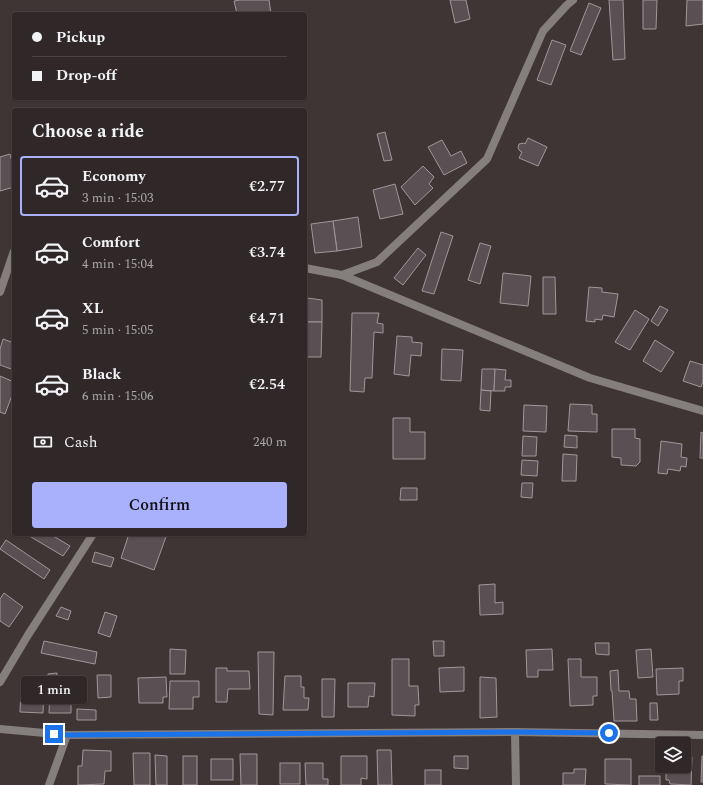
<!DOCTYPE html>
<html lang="en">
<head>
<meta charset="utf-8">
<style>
	body { margin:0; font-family:Spectral,serif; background:#3c3434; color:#f1f3f6; height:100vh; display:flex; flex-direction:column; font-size:15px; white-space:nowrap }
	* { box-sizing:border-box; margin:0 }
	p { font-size:13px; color:#a8a6a8 }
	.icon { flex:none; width:22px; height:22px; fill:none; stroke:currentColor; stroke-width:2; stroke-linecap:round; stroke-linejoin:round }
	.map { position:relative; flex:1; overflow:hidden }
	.sheet { position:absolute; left:12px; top:108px; width:295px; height:428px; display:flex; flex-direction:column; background:#302828; border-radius:4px; box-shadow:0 1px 3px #0004,0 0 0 1px #4b4445 }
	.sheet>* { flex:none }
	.top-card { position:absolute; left:12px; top:12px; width:295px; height:88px; border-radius:4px; box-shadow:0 1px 3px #0004,0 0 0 1px #4b4445; display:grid; align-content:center; height:88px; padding:0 20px; background:#302828 }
	.buttons { position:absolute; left:655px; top:737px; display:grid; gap:8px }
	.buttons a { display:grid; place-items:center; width:36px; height:36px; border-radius:4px; background:#302828; box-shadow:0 1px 3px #0004,0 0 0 1px #4b4445; font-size:20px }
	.end { position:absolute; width:18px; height:18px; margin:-9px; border:5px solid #1a73e8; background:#fff; box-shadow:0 0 0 2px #fff }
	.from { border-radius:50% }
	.bubble { position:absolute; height:28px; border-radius:4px; background:#302828; box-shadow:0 1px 3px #0004,0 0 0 1px #4b4445; font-size:13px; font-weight:600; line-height:28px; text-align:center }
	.top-card b { display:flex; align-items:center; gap:14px; height:38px; font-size:15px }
	.top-card b+b { border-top:1px solid #4b4445 }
	.top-card i { width:10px; height:10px; background:#f1f3f6 }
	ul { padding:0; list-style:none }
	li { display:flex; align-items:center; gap:12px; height:60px; margin:0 8px 6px; padding:0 12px; border:2px solid transparent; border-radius:4px }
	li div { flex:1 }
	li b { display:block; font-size:15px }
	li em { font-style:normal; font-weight:600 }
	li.active { border-color:#a9b0fc }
	li>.icon { width:36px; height:36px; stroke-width:1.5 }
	h2 { padding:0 20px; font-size:18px; line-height:48px }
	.pay { display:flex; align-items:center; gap:10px; height:44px; padding:0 20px; font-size:15px }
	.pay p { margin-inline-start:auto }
	.primary-button { display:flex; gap:8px; margin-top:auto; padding:8px 20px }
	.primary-button a { flex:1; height:46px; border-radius:4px; background:#a9b0fc; color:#111; font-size:16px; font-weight:600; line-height:46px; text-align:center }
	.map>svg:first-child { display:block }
</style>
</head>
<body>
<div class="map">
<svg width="703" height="785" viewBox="0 0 703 785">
	<rect width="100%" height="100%" fill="#403535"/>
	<!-- building -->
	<g fill="#5a4f52" stroke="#a2969a">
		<path d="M240,0H269L271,14H237L234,1Z"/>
		<path d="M450,0H466L470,19L455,23Z"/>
		<path d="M609,0H623L625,59L613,60Z"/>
		<path d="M643,0H657L656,29H643Z"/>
		<path d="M687,0H703V24L686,26Z"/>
		<path d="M589,3L601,8L581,55L570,51Z"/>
		<path d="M552,40L566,45L551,85L537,80Z"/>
		<path d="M385,132L392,160L384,161L377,134Z"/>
		<path d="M528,138L547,147L538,166L519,158L522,152L520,151L518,148L519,144L524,143L525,144Z"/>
		<path d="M442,140L451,156L461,151L467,163L444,175L428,147Z"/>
		<path d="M10,154L14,169V187L0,191V157Z"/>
		<path d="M423,166L434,177L429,184L433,188L415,205L401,187Z"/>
		<path d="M395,184L403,214L380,219L373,190Z"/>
		<path d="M358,217L362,247L337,251L333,221Z"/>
		<path d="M333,221L337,251L315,253L311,224Z"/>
		<path d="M441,232L453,236L434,294L422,291Z"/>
		<path d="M480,243L491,246L480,284L468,280Z"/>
		<path d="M418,248L426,255L403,285L394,278Z"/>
		<path d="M503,273L531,276L528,306L500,303Z"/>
		<path d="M543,277H555L556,314H543Z"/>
		<path d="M589,287L602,288V292L618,294L614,317L603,315L602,320L595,319V322L586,321Z"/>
		<path d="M307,298L322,300V322H307Z"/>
		<path d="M660,306L668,310L658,326L651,321Z"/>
		<path d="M635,310L649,319L630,350L615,342Z"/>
		<path d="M352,313H379L377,323L383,324V333L374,332L372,378H365L364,392L350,391Z"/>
		<path d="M307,322H322L321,357H306Z"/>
		<path d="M397,336L412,337V342L422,343L421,356L411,355L409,376L394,374Z"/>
		<path d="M3,339L14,343V370L0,365V349Z"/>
		<path d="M655,340L674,352L661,372L643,361Z"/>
		<path d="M442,349L463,350L461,381L441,380Z"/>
		<path d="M690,361L703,365V382L701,387L683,381Z"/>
		<path d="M482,369H495L494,391L481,390Z"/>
		<path d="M495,369L506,370L505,380H511V387H505V391H494Z"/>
		<path d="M0,376L14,382V390L5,414L0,412Z"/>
		<path d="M481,390L491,391L490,411L480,410Z"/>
		<path d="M570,404L592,405V414H597V432L568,431Z"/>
		<path d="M524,405L547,406L546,432L523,431Z"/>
		<path d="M393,418H410V432H425V459H393Z"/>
		<path d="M612,429H635V438L640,439V462L636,466L621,465V458L612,457Z"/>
		<path d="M701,432L703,433V458H700Z"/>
		<path d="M565,435L577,436V448L564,447Z"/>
		<path d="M523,436L537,437L536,456H522Z"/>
		<path d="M661,441L682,444L681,457L687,458L686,467L681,466L680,471L668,469L667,474L658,473Z"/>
		<path d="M563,454L577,455L576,481H562Z"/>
		<path d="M522,460L538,461L537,476L521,475Z"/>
		<path d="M522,483H533L532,498L521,497Z"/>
		<path d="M401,488H417V500H400Z"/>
		<path d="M26,534H50L70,546L63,556Z"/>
		<path d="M129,534H167L154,570L121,558Z"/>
		<path d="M6,540L50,570L44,579L0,549Z"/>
		<path d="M95,552L114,558L111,567L92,562Z"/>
		<path d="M495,584V603L503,602V614L480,615L479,585Z"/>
		<path d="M4,593L23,607L9,627L0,621V599Z"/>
		<path d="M61,607L71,611L68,620L56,616Z"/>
		<path d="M105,612L117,616L110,637L98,633Z"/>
		<path d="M44,641L97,652L95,664L41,653Z"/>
		<path d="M433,641H444V656H434Z"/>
		<path d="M595,643H609V655L596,654Z"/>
		<path d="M170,649L186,650L185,674H170Z"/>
		<path d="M552,649L553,670H538V677H527L526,650Z"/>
		<path d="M651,649L653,677L638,678L636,650Z"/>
		<path d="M258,652H274L273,715L259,714Z"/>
		<path d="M392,659H409V686H418L419,705H415V716L392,715Z"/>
		<path d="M568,659H581V677H597V696H593V705L570,706Z"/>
		<path d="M464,667V691L440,692L439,668Z"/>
		<path d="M216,668H227V671H249L250,689H228L227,702H216Z"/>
		<path d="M683,668V681H679V694L657,695L656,669Z"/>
		<path d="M618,670L619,691H629L630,699H636L637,721H614L612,691H611L610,671Z"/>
		<path d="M57,673L56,685H48V674Z"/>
		<path d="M97,675H111V697L98,698Z"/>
		<path d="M285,676H301V687H304V698H309L308,710H283Z"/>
		<path d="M166,677L167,697H163V703H139L138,678Z"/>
		<path d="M480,677L496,678L497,717L480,718Z"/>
		<path d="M322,679H335L334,717H322Z"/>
		<path d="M170,681H199V697H193V709H169Z"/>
		<path d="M348,683H375L374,697L369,696L368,707H348Z"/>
		<path d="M21,685L44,686L43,713L20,712Z"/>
		<path d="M50,689L76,690V703L71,702V713H49Z"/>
		<path d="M650,703H657L658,720H650Z"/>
		<path d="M77,709L96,710V720H77Z"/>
		<path d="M83,750L111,751V771H105L104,784L78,785V766H82Z"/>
		<path d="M377,750H391L392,785H378Z"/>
		<path d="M133,753H150V785H134Z"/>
		<path d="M240,754H257V785H241Z"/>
		<path d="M155,755L167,756V785H156Z"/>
		<rect x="183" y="756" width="14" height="29"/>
		<path d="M341,756H367V779L361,778V785H341Z"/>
		<path d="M454,756H468V769L454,768Z"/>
		<path d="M702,756H703V782H701Z"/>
		<path d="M684,757H692L691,785L670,784L669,780H666V771H669V766H684Z"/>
		<rect x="211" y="759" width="22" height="21"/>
		<path d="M605,759H631V785L605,784Z"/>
		<rect x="280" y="763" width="20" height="21"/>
		<path d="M305,763H323V779H328V785H306Z"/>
		<path d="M574,769H586L585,785H563V773H574Z"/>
		<rect x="425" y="770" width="16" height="15"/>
		<rect x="639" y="776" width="21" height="9"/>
	</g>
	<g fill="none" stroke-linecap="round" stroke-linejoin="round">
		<!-- minor -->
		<g stroke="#847e7d" stroke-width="8">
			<path d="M305,268L342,275L590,378L703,411"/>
			<path d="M342,275L377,262L487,159L543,31L567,5L573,0"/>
			<path d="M0,292L14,251"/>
			<path d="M0,682L28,635L93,534"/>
			<path d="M0,729L67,735L515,732L703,735"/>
			<path d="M515,732L516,785"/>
			<path d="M49,785L67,735"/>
		</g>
	</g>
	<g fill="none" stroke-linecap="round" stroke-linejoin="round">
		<!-- route -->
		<path stroke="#1a73e8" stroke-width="5" d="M54,734L67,735L515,732L609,733"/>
	</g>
</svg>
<div class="buttons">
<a><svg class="icon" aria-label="layers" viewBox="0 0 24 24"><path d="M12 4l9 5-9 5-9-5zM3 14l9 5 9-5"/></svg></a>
</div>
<i class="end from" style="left:609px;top:733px"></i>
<i class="end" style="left:54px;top:734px"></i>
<div class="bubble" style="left:21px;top:676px;width:66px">1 min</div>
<div class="top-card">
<b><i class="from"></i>Pickup</b>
<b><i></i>Drop-off</b>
</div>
<section class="sheet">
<h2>Choose a ride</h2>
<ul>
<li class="active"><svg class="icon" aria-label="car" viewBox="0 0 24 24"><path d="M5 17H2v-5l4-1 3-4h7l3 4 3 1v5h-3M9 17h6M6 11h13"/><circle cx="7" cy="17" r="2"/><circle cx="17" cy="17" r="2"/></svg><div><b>Economy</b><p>3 min · 15:03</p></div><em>€2.77</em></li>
<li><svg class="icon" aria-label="car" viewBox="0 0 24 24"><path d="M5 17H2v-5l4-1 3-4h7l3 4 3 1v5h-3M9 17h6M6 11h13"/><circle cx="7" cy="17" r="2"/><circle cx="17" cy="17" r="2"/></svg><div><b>Comfort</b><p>4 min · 15:04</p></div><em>€3.74</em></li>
<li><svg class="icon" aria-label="car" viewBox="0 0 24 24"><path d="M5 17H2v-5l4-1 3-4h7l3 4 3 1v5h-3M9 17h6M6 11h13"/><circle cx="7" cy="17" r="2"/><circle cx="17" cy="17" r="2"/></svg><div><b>XL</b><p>5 min · 15:05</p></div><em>€4.71</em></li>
<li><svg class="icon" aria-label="car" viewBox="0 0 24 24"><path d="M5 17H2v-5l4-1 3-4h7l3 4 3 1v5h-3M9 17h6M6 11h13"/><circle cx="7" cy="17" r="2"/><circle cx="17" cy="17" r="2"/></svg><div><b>Black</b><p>6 min · 15:06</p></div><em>€2.54</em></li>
</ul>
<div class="pay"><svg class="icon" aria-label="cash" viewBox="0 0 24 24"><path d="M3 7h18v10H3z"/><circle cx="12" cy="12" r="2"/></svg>Cash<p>240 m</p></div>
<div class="primary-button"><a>Confirm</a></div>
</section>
</div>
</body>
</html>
